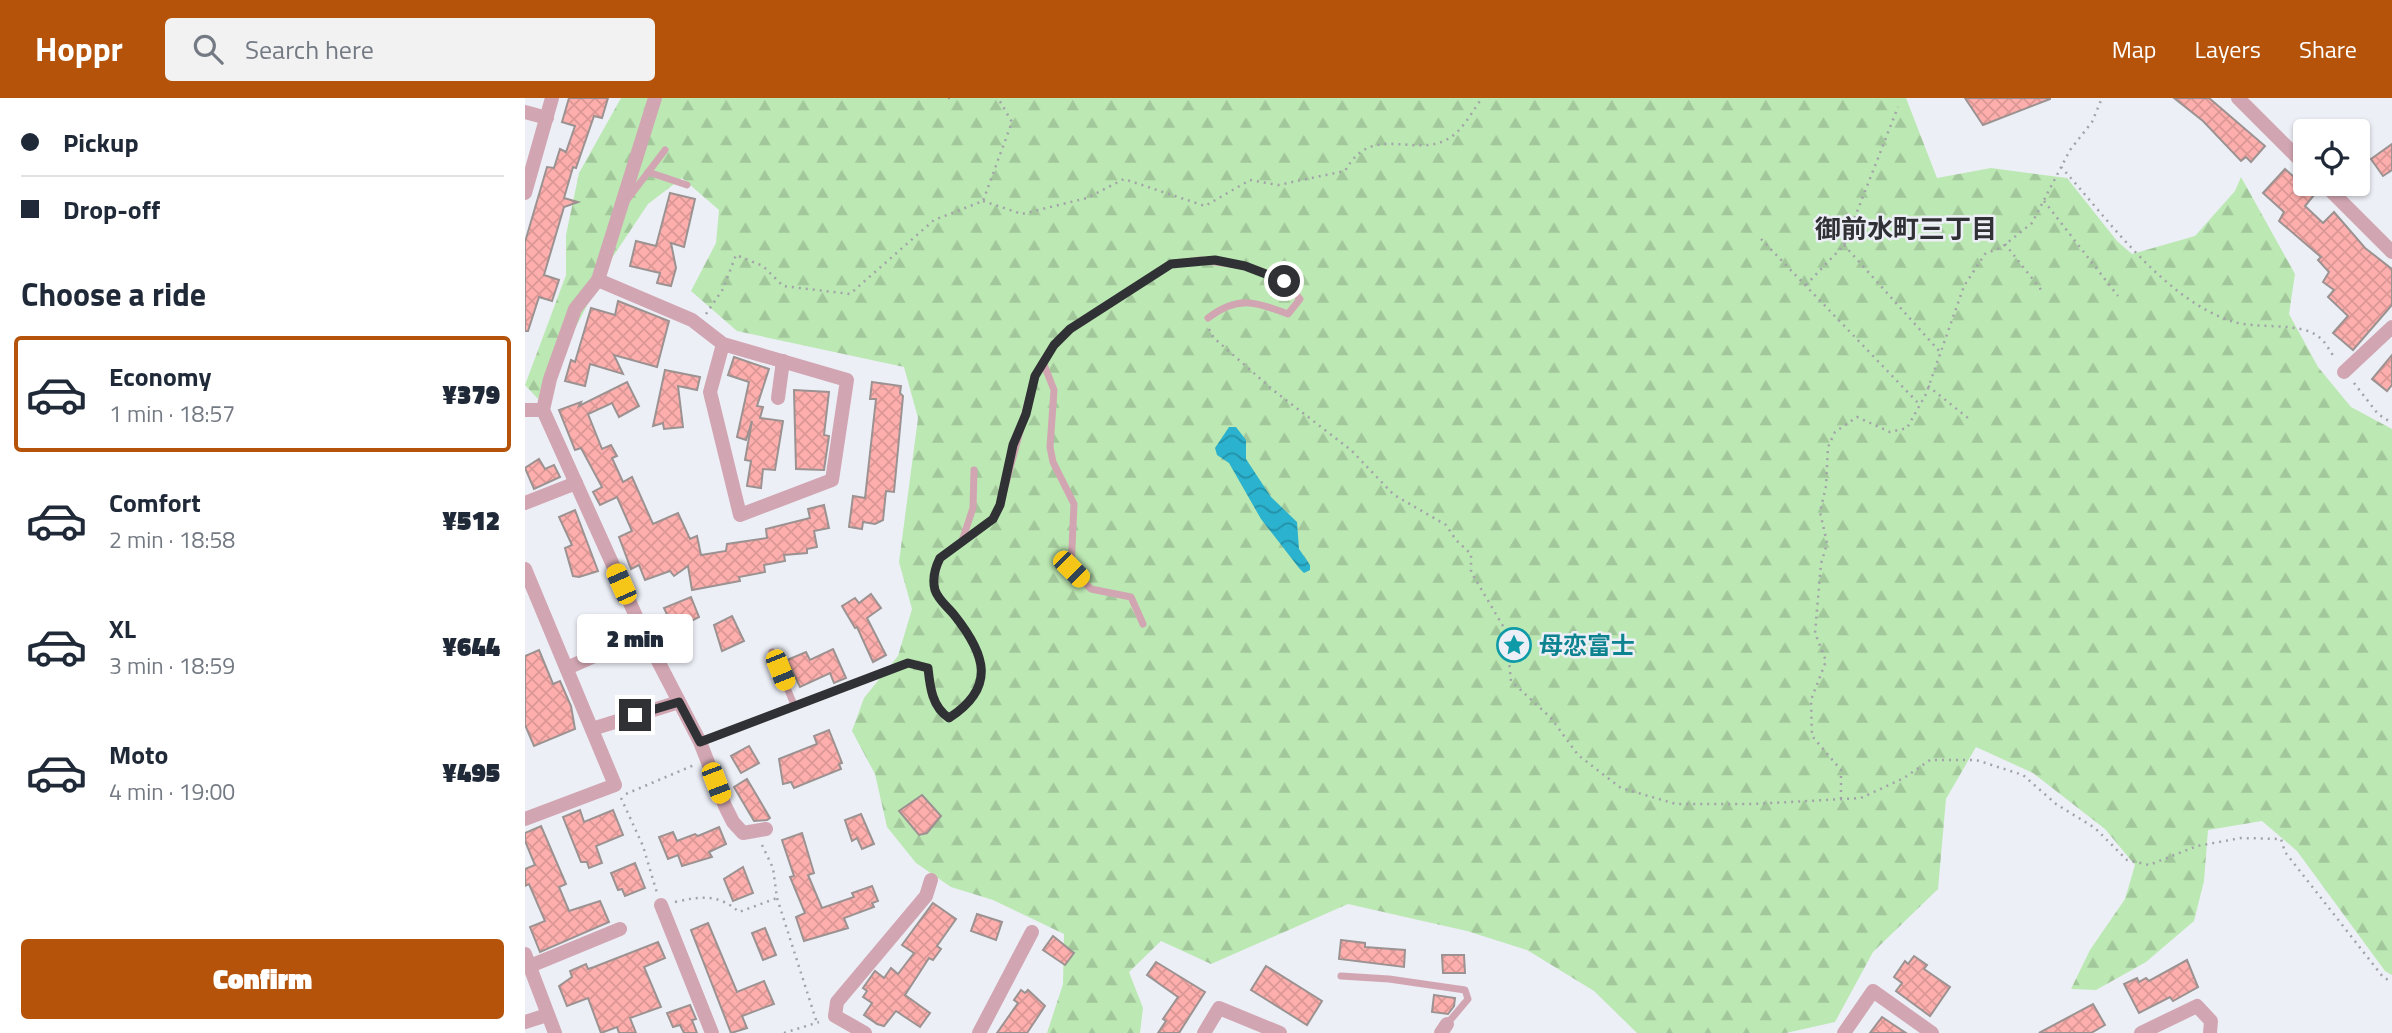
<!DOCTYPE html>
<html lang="en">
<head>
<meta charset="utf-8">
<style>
	body { margin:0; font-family:"Titillium Web","Noto Sans JP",sans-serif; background:#f2f2f3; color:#1f2937; height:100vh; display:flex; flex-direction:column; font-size:26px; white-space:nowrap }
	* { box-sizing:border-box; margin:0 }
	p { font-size:23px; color:#747a83 }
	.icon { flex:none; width:38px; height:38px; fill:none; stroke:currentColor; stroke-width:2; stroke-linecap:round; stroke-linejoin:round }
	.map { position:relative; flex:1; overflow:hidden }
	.details { display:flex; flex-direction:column; background:#fff; width:525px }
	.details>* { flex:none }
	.banner { display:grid; align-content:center; height:154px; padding:0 21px; background:#fff }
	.fabs { position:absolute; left:1768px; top:21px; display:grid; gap:14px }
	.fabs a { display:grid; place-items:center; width:77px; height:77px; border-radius:7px; background:#fff; box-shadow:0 2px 5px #0004; font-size:35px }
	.end { position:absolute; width:32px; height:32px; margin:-16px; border:9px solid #303134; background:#fff; box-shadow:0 0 0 4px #fff }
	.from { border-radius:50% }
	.bubble { position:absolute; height:49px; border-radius:7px; background:#fff; box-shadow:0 2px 5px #0004; font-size:23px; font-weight:800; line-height:49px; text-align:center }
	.car { position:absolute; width:21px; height:42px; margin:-21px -10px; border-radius:9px; box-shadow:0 0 5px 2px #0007; background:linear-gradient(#f5c518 24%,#345 0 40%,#f5c518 0 76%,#345 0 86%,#f5c518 0) }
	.banner b { display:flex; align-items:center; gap:24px; height:66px; font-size:26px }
	.banner b+b { border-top:2px solid #e0e1e3 }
	.banner i { width:18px; height:18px; background:#1f2937 }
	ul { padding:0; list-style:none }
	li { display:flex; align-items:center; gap:21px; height:116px; margin:0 14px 10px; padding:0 7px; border:4px solid transparent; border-radius:7px }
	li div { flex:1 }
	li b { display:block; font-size:26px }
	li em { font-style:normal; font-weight:800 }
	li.current { border-color:#b45309 }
	li>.icon { width:63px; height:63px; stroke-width:1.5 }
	h2 { padding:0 21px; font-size:32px; line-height:84px }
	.button { display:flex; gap:14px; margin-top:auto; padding:14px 21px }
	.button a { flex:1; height:80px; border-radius:7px; background:#b45309; color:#fff; font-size:28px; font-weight:800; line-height:80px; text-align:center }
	header { display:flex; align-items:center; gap:42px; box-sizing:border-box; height:98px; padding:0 35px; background:#b45309; color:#fff }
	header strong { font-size:33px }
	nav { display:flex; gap:38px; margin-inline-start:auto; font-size:24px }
	.search { width:490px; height:63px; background:#f2f2f3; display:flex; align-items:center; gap:18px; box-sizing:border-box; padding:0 24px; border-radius:7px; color:#747a83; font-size:26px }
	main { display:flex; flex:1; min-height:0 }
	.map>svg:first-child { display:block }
</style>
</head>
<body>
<header>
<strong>Hoppr</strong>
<div class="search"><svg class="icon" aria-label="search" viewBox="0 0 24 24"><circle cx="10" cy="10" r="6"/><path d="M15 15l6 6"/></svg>Search here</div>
<nav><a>Map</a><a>Layers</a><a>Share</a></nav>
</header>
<main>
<section class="details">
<div class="banner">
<b><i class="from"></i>Pickup</b>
<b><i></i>Drop-off</b>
</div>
<h2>Choose a ride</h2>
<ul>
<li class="current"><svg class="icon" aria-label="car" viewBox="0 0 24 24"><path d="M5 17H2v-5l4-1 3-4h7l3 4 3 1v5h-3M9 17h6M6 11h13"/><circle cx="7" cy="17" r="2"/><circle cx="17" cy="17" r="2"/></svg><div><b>Economy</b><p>1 min · 18:57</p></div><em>¥379</em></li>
<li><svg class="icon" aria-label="car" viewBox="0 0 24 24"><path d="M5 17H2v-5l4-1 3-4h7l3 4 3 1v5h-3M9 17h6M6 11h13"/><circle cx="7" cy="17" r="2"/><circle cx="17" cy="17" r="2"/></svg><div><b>Comfort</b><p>2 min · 18:58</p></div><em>¥512</em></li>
<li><svg class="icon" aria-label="car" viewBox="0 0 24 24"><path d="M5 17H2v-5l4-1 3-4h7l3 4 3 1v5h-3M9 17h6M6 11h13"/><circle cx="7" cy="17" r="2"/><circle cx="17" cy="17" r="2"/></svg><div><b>XL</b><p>3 min · 18:59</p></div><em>¥644</em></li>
<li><svg class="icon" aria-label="car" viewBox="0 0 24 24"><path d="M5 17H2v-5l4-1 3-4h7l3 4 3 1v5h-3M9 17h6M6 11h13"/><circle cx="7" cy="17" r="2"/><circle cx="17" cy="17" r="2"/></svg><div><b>Moto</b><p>4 min · 19:00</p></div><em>¥495</em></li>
</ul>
<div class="button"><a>Confirm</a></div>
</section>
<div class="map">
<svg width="1867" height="935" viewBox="0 0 1867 935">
	<defs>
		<pattern id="forest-firs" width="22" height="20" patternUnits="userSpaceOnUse" patternTransform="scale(1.75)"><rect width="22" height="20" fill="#bce8b3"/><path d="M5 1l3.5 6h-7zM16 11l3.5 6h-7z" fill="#a2c79b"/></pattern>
		<pattern id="water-waves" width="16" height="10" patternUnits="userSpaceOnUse" patternTransform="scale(1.75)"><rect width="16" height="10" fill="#2ab2ce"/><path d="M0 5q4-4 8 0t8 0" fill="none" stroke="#2491a8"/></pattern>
		<pattern id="building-cross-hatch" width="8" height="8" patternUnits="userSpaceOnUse" patternTransform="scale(1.75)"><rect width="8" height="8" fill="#feafad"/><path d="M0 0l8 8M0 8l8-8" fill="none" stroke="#da9795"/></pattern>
	</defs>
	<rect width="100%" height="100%" fill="#edeff7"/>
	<!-- forest -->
	<path fill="url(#forest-firs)" d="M96,0H1381L1412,80L1466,70L1542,80L1592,143L1607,156L1670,138L1710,93L1716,79L1770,176L1764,216L1793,269L1826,309L1867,331V877L1860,873L1772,753L1737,723L1683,732L1679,783L1669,823L1621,864L1571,892L1546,891L1565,852L1600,801L1610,767L1580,731L1508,675L1451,649L1421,701L1413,791L1348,854L1310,924L1261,935H1112L1069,893L1002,852L942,833L823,806L686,866L636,843L604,874L618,910L615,935H522L538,886L539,836L468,802L426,789L391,765L362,729L350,676L327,633L339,600L373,558L387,511L374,464L393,320L379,269L212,233L166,193L191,145L194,112L157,80L123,106L87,160L13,301L0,287L41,177V137L54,75Z"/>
	<!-- water -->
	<path fill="url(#water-waves)" d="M704,329H711L721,342V361L746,399L772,424L774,451L785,467V472L779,475L774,470L736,421L704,365L692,357L690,350Z"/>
	<!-- building -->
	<g fill="url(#building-cross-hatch)" stroke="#9b9291" stroke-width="2">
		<path d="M44,0H83L77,20L69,18L51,70L48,69L39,100L53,104L39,109L19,177L34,182L27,203L14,199L3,233H0V144L22,69L29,70L35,51L41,54L50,28L37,24Z"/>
		<path d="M1440,0H1525V1L1458,27Z"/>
		<path d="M1649,0H1684L1740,48L1726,64L1721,59L1716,63L1678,23Z"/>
		<path d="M1867,46V72L1858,78L1846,61Z"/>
		<path d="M1760,71L1789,97L1780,108L1798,125L1809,114L1840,150L1867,171V207L1828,252L1808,235L1823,218L1803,199L1809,192L1798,184L1804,174L1793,162L1796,159L1754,123L1759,114L1738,95Z"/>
		<path d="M145,95L170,101L159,149L146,145L151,170L146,188L132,185L135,175L105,168L111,143L131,148Z"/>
		<path d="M93,203L144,223L132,269L89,257L98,276L65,266L60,288L40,283L46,262L50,264L66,210L90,217Z"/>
		<path d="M1867,257V287L1862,293L1847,281Z"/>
		<path d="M209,259L244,271L232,308L238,309L235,320L258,323L250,372L238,371L236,390L222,388L226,363L220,362L227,323L221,342L212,339L224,284L203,277Z"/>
		<path d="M140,272L175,279L172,292L153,288L158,329L139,331L138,325L128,328Z"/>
		<path d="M102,284L114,308L94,319L87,305L63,316L77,351L86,347L92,358L87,360L98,384L107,379L128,426L153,415L165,441L172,438L176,457L201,453L202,446L242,440L241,431L285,420L283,411L299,407L304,430L289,433L292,449L282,451V455L259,457L260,463L239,467L240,474L214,479L215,483L167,492L163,468L149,478L145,473L120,482L114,467L106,471L94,439L107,433L92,399L75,407L68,394L77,389L56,350L50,352L34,312L56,304L54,308Z"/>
		<path d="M347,284L376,288L375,295L378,298L369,394L361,393L358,422L350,426L338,424L337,431L324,429L328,398L340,400L351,301H345Z"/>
		<path d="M269,292L304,294L299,337L304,338L299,372L271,371Z"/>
		<path d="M14,361L20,371L29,367L35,379L9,391L0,370Z"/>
		<path d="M50,412L73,473L54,479L48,478L40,450L47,447L34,419Z"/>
		<path d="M346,496L356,510L342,520L361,557L348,564L332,529L330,530L317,508L330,500L334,505Z"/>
		<path d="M166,499L174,519L149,532L139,510Z"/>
		<path d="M207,518L219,543L197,553L189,527Z"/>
		<path d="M308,551L321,580L309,585L305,575L275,589L262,562L281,554L285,562Z"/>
		<path d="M14,552L28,586L35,583L46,608L50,631L9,648L0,627V558Z"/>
		<path d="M304,632L317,665L314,666L316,671L269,690L266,684L258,686L254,661L292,646L289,638Z"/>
		<path d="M224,648L234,665L216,675L206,658Z"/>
		<path d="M222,681L245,720L242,722L229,723L209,689Z"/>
		<path d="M397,697L416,718L402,735L394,737L374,713Z"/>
		<path d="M55,712L59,724L88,712L98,737L71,748L77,765L64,770L62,764H56L38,719Z"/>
		<path d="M336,716L349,746L337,751L332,740L327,743L320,722Z"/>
		<path d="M16,728L41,786L34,789L44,813L75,803L84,824L15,854L5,829L20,823L4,786L0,788V771L10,767L0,743V735Z"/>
		<path d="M194,729L201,746L184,754L187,759L157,768L153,757L143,761L134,739L148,734L152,743L170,736L173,738Z"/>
		<path d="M277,735L289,775L283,777L297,810L329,799L327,795L347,788L353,803L347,805L349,809L319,820L323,830L279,843L271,819L280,815L265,779L269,778L257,742Z"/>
		<path d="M110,765L120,790L100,798L97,791L93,792L86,775Z"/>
		<path d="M218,769L228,795L208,803L199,781Z"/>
		<path d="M408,805L431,821L412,848L416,851L408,862L404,860L380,897L405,915L395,929L371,913L359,928L352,926L339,917L347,905L338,899L342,893L338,890L350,873L359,880L366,870L373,876L389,855L377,847Z"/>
		<path d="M452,816L477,824L471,842L446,833Z"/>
		<path d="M183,825L212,894L239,883L249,906L217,918L222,930L206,935L166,832Z"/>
		<path d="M240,830L251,857L238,862L227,835Z"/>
		<path d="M528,838L549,855L540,867L518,852Z"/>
		<path d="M816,842L840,845V849L880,852L879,869L814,861Z"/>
		<path d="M133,844L140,860L119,869L136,909L105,920L111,935H94L92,929L76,935L63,900L42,908L34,888L47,879L45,873L61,866L63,871L69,869Z"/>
		<path d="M917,857H939L940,875H918Z"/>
		<path d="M1389,858L1402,867L1399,871L1425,889L1405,918L1371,893L1377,885L1369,879L1380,863L1383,866Z"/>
		<path d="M1662,862L1673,889L1648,903L1645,899L1614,915L1599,886L1612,880L1614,884L1621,880L1624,883Z"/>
		<path d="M631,864L680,894L654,935H633L641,923L638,921L653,899L622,877Z"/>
		<path d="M741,868L797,903L782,927L726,892Z"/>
		<path d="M496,892L500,895L503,892L520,908L502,935H472L493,905L489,902Z"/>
		<path d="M909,897L930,900L929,908L923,916L907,914Z"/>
		<path d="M1568,906L1580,927L1566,935H1514Z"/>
		<path d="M165,907L171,921L167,922L172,935H159L155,927L148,929L142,915Z"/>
		<path d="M1357,919L1381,935H1345Z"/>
	</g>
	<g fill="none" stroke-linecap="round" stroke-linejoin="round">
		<!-- path -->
		<g stroke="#a2a3a9" stroke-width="2.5" stroke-dasharray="2 5" stroke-linecap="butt">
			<path d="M423,0H426"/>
			<path d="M1536,69C1583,121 1638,200 1706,223C1731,232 1775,223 1794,239C1801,244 1805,254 1810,260"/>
			<path d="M458,103L497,116L562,100L599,81L680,108L725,82L753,87L820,73C849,20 896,67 931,35C941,26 949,11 957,0"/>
			<path d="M1519,103L1593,198"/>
			<path d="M1236,141L1395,307"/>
			<path d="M1480,146L1517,193"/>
			<path d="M1319,147L1415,254"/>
			<path d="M1281,187L1319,147L1373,9"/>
			<path d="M181,216L198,191L211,157L238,168L258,188L325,196L409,122L458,103L487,24L473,0"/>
			<path d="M684,231L689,240L748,292L826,352L869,397L921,427L931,442L946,456V474L981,533L986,583L1026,620L1053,657L1096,690L1151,706H1229L1336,700L1379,680L1405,662H1451L1498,677L1531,706L1570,730L1602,762L1624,767L1672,748L1716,740L1756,741L1760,754L1858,879L1867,884"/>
			<path d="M1829,285L1853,316L1867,325"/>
			<path d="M1403,288L1443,320"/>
			<path d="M101,696L169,667"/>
			<path d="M96,700L118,748L132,795"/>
			<path d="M1316,701V672L1287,638L1286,602L1301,563L1290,535L1296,466L1302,445L1295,414L1301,388L1303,349L1310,334L1332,319L1365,334L1382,330L1401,296L1439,188L1460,156L1477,149L1507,125L1545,52L1567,24L1577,0"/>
			<path d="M237,747L248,770L252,800L292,925"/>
			<path d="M150,804C176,798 194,796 214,814L252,800"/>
			<path d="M259,935L294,924"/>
		</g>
		<!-- service -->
		<g stroke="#d1a6b2" stroke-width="7">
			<path d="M123,74L162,87"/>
			<path d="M102,102L140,52"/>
			<path d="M518,264L529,292L525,349L528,364L549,406L546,471L566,491L606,499L618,526"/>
			<path d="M437,443L448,410L449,372"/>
			<path d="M247,554L270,609"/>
			<path d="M175,644L383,565L403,570C405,589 407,609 423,620C472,589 460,556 430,518C424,510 413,502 410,492C407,482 410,470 414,460L468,421L475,407L510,278L529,247L545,231L646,166L675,162L720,168L759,183L775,201L763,216C730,203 712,198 683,220"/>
			<path d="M816,878L864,881L940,892L943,901L922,926"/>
		</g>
		<!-- minor -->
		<g stroke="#d1a6b2" stroke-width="14">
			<path d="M1713,0L1780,67"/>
			<path d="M0,14L22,20"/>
			<path d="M1799,86L1867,154"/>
			<path d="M0,95L27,0"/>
			<path d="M73,182L130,0"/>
			<path d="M198,246L185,294L215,417L307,382L322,282L198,246L167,222L73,182L50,211L25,281L18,312L119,536L175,644L200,708L208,724L218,735L241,731"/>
			<path d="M1819,274L1867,229"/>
			<path d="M253,300L258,263"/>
			<path d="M0,312H18"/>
			<path d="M0,405L51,385"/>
			<path d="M0,471L90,687L0,721"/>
			<path d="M42,570L119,536"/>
			<path d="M67,631L154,604"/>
			<path d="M136,807L187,935"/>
			<path d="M0,856L30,935"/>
			<path d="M5,868L95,831"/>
			<path d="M0,924L22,917"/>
			<path d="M340,935L310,918L312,904L401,798L406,782"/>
			<path d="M454,935L507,834"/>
			<path d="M679,935L694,910L755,935"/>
			<path d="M916,935L922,926"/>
			<path d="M1319,935L1348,893L1407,935"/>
			<path d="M1616,935L1672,908L1686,923L1685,935"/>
		</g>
	</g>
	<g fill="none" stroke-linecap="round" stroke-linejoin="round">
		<!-- route -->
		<path stroke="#303134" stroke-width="9" d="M110,617L154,604L175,644L383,565L403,570C405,589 407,609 424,620C472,589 460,556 430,518C424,510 413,502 410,492C407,481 410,470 415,460L468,421L475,407L488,347L501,316L510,278L529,247L545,231L646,166L690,162L720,168L759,183"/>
	</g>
	<!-- icons -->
	<defs>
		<g id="sight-ring" transform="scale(1.75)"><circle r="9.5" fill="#edeff7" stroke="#0f9aa8" stroke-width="1.5"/><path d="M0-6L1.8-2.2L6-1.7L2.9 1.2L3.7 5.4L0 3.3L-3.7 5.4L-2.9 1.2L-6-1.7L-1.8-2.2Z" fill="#0f9aa8"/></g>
	</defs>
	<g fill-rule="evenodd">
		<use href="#sight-ring" x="989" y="547"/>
	</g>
	<g text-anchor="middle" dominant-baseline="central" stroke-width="5" stroke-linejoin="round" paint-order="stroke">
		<!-- culture labels -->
		<g font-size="24" font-weight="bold" fill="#0d838f" stroke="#edeff7" text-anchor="start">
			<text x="1014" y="547">母恋富士</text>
		</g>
		<!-- neighbourhood labels -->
		<g font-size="26" font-weight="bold" fill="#303134" stroke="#edeff7">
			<text x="1381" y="130">御前水町三丁目</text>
		</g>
	</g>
</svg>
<div class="fabs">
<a><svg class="icon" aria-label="locate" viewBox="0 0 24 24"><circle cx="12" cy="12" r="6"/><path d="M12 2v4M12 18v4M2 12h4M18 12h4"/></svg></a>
</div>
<i class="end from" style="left:759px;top:183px"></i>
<i class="end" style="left:110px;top:617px"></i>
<div class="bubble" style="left:52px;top:516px;width:116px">2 min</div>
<i class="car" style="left:546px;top:471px;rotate:135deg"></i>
<i class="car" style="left:96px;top:486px;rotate:336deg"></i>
<i class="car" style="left:255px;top:572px;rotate:158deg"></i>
<i class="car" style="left:191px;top:685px;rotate:159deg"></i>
</div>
</main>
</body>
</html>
